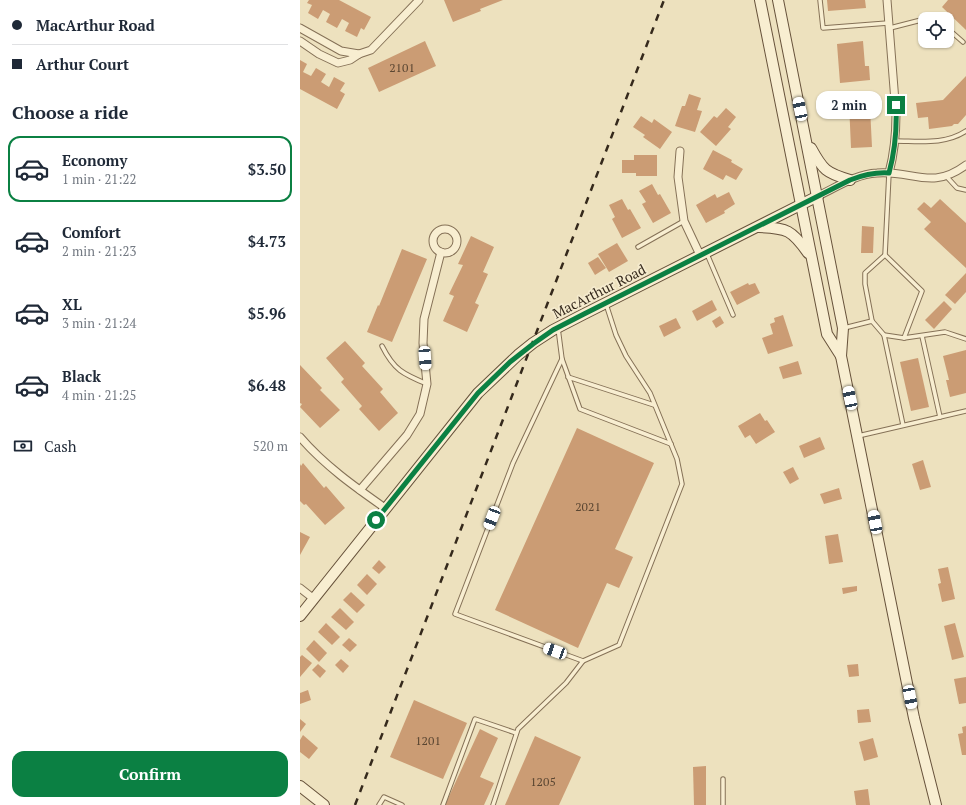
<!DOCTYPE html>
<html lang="en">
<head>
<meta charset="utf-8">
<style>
	body { margin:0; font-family:"PT Serif",serif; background:#f2f2f3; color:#1f2937; height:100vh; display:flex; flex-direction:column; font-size:15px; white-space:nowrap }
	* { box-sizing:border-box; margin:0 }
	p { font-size:13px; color:#747a83 }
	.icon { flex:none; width:22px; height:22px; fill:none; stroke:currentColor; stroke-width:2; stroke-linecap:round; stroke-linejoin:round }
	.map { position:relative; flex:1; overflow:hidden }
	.details { display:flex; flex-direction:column; background:#fff; width:300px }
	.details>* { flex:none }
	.banner { display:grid; align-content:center; height:88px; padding:0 12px; background:#fff }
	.tools { position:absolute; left:618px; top:12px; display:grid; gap:8px }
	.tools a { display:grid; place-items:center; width:36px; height:36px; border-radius:8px; background:#fff; box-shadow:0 1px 3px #0004; font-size:20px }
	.end { position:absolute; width:18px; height:18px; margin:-9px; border:5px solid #0b8043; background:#fff; box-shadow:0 0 0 2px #fff }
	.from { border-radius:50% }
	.bubble { position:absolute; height:28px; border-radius:12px; background:#fff; box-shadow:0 1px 3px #0004; font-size:13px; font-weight:700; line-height:28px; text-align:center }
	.car { position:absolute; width:12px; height:24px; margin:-12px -6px; border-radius:5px; box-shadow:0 0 3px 1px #0007; background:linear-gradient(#fff 24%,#345 0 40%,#fff 0 76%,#345 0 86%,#fff 0) }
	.banner b { display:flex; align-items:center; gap:14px; height:38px; font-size:15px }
	.banner b+b { border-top:1px solid #e0e1e3 }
	.banner i { width:10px; height:10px; background:#1f2937 }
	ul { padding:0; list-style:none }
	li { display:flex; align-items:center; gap:12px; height:66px; margin:0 8px 6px; padding:0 4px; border:2px solid transparent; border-radius:12px }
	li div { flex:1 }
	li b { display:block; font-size:15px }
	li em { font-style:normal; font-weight:700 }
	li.selected { border-color:#0b8043 }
	li>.icon { width:36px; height:36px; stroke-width:1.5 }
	h2 { padding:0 12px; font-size:18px; line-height:48px }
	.pay { display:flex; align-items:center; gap:10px; height:44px; padding:0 12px; font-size:15px }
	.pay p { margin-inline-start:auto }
	.cta { display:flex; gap:8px; margin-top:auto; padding:8px 12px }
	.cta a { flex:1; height:46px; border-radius:12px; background:#0b8043; color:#fff; font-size:16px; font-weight:700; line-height:46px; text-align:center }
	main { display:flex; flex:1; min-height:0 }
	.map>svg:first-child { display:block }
</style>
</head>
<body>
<main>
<section class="details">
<div class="banner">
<b><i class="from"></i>MacArthur Road</b>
<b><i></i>Arthur Court</b>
</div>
<h2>Choose a ride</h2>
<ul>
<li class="selected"><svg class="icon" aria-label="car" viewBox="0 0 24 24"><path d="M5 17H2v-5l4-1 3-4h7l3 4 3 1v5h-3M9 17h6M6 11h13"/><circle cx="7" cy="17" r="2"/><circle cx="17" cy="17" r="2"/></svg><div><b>Economy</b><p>1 min · 21:22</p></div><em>$3.50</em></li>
<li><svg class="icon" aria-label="car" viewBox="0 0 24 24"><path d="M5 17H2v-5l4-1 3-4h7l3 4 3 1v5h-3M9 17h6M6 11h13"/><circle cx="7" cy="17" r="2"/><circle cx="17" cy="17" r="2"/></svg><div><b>Comfort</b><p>2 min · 21:23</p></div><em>$4.73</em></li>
<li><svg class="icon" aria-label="car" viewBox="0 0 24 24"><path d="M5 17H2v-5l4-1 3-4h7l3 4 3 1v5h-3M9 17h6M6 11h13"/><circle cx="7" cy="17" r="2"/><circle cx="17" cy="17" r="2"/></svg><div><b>XL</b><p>3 min · 21:24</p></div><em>$5.96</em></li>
<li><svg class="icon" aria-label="car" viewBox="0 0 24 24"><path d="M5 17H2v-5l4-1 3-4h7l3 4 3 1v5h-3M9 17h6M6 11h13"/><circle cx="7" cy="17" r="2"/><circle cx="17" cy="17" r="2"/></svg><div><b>Black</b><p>4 min · 21:25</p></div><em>$6.48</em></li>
</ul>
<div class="pay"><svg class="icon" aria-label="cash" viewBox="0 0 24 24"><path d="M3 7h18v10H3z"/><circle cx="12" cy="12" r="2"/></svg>Cash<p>520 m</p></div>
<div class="cta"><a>Confirm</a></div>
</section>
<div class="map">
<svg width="666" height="805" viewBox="0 0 666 805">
	<rect width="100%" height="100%" fill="#ede1be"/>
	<!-- building -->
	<g fill="#cb9c74">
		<path d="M9,0H39L71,17L64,30L61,28L57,37L45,31L49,23L42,19L37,28L26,22L30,14L23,10L18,19L8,13L12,5L7,3Z"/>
		<path d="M144,0H203L180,9L181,11L153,22Z"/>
		<path d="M527,0H565L566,8L528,11Z"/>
		<path d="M648,0H666V30L642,7Z"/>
		<path d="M125,41L136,66L79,92L68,68Z"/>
		<path d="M563,41L565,66H569L570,80L540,83L537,44Z"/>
		<path d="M0,60L7,64L3,72L11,76L16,68L26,74L21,82L29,87L34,77L45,83L40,91L45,94L37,109L0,89Z"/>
		<path d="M666,76V115L658,124H654L652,126L629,129L628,117L618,118L616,103L643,100Z"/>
		<path d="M389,94L401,98L397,110L402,111L395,132L375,126L382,106H385Z"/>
		<path d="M556,102V107H570L572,147L551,148L549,103Z"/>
		<path d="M426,108L436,117L428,127L431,129L416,146L400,132L414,116L417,118Z"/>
		<path d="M341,116L352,123L354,119L372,132L360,149L343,137L345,135L333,127Z"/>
		<path d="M413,150L432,160L431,162L443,169L436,180L426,175L423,180L403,169Z"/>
		<path d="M334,155H357V176H336V173H322V160H334Z"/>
		<path d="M352,184L358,195L360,194L371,213L353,223L342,204L346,202L339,191Z"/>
		<path d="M429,192L435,204L424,211L425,213L406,223L396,205L415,194L417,198Z"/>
		<path d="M322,199L328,210L330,209L341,228L322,238L312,219L315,217L309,205Z"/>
		<path d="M640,199L666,223V268L624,229L631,222L617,209L624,202L631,208Z"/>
		<path d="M562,226L574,227L573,253H561Z"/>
		<path d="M171,236L194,247L183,272L188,274L175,303L179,305L167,332L143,321L154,296L149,294L163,265L158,264Z"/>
		<path d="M317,243L328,261L309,272L298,254Z"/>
		<path d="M102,249L127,259L92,342L67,332L78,305L79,306Z"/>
		<path d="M298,257L306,268L295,275L288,263Z"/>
		<path d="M666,273V292L655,304L645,295Z"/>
		<path d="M448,283L449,285L455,283L460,293L437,305L430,292Z"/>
		<path d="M412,300L417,310L397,321L392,311Z"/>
		<path d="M644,301L652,309L634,329L625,320Z"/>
		<path d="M483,315L493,346L468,354L462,338L473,334L470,324L475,322L474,318Z"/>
		<path d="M420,316L424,323L416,328L412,321Z"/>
		<path d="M376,318L381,328L364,337L359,326Z"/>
		<path d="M45,341L65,363L62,366L83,389L80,392L98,413L79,431L59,409L62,406L41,382L44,379L26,358Z"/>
		<path d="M666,350V393L650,397L646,380H649L643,356Z"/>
		<path d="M618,358L629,407L611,411L600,362Z"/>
		<path d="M498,361L502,374L483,379L479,367Z"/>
		<path d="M0,365L22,388L20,390L40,410L20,428L0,407L2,404L0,403Z"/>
		<path d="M460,413L465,421L467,420L475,432L456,444L450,435L445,438L438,426Z"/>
		<path d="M277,428L354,463L315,549L333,557L319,588L307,583L278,648L195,610Z"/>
		<path d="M520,437L525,449L504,458L499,446Z"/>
		<path d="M623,460L631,487L620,490L612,464Z"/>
		<path d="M3,463L24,488L26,486L45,508L25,525L6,504L4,505L0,501V464L1,466Z"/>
		<path d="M493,467L499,479L490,484L483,472Z"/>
		<path d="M539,488L542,499L524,504L520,494Z"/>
		<path d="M0,532L10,537L0,555Z"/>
		<path d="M538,534L543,562L529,564L525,536Z"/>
		<path d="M79,560L86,567L79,574L72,568Z"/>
		<path d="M648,567L655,599L642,602L638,584L641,583L638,569Z"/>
		<path d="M67,574L77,584L67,595L57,585Z"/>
		<path d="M557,586V591L543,594L542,588Z"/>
		<path d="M51,592L65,605L57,613L43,600Z"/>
		<path d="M40,608L54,622L46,630L31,617Z"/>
		<path d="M26,623L40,637L32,645L18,632Z"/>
		<path d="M655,623L664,657L652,660L644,626Z"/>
		<path d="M49,638L57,645L50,652L42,645Z"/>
		<path d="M14,640L27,653L19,662L6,649Z"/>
		<path d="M2,655L12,663L0,677V657Z"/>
		<path d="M41,659L49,666L43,673L35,665Z"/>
		<path d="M18,664L26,671L20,678L12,670Z"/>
		<path d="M558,664L559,676L549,677L547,665Z"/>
		<path d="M666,677V703L659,704L654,679Z"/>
		<path d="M8,690L11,700L0,704V693Z"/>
		<path d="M114,700L167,723L143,779L90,757Z"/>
		<path d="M569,709L571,722L558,723L557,710Z"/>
		<path d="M0,719L6,724L0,732Z"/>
		<path d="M666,726V755H662L658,734L663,733L662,727Z"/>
		<path d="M180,729L198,738L180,777L194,783L184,805H145Z"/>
		<path d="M3,735L18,748L9,759L0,752V740Z"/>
		<path d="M235,736L281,757L259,805H205Z"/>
		<path d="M573,738L578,757L564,761L559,742Z"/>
		<path d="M406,766V805H394L393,767Z"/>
		<path d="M568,789L570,805H556L554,791Z"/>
	</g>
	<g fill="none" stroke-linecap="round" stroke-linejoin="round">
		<!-- lane casing -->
		<g stroke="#857157" stroke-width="5.5">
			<g id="lane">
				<path d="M520,0L523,28L588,23"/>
				<path d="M590,28L629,18L637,19"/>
				<path d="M647,28L663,42"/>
				<path d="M595,141C619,141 645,145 666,131"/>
				<path d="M589,173L585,255L622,291L604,338"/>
				<path d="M646,176L657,188L666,190"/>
				<path d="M338,247L384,221"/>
				<path d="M407,254L433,315"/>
				<path d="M572,321L565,284V273L585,255"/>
				<path d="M258,328L262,359L213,463L155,614L283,661L319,645L382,484L377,459L350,393L326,356L316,335L306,304"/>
				<path d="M544,328L572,321L584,335L604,338L645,332L666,339"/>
				<path d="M584,335L603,425"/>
				<path d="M622,336L640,417"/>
				<path d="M82,346C94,370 103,374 127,384"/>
				<path d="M262,359L280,409L371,444"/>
				<path d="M268,377L354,405"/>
				<path d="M558,436L666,411"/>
				<path d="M79,805L84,797L102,805"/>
				<path d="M143,805L175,719L216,733"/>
				<path d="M193,805L218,729L266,683L283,661"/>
				<path d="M423,805V779"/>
			</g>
		</g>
		<!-- street casing -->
		<g stroke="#857157" stroke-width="9">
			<g id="street">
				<path d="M587,0L596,114C596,134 594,154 589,173"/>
				<path d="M0,28L41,51L59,54"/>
				<path d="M0,41L19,54L38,63L50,60L59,54L71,50L119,0"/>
				<path d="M380,151L378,177L384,221L400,255"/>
				<path d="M518,196C537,187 556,174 577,173C613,170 631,191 666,165"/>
				<circle cx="145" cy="241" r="12"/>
				<path d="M0,437C24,465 55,487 85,508"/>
				<path d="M60,490L107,435L120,414L127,384L123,343L124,319L141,252"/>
				<path d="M0,588L14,599"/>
			</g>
		</g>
		<!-- secondary casing -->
		<g stroke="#67523b" stroke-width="12">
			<g id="secondary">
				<path d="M460,0L527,334L541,356"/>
				<path d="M478,0L543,328L541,356L614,718L636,805"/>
				<path d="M511,148C523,170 526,173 550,180"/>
				<path d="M459,227C487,228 492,230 508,253"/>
				<path d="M0,616L178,393L218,355L233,343L253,330L284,314L518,196"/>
				<path d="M0,786L24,805"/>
			</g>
		</g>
		<!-- lane -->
		<use href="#lane" stroke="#f8eed1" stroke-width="3.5"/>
		<!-- street -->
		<use href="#street" stroke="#f8eed1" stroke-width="7"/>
		<!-- secondary -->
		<use href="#secondary" stroke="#f8eed1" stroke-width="10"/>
		<!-- rail -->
		<path stroke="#35291c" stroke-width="2.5" stroke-dasharray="7 7" stroke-linecap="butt" d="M55,805L364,0"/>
	</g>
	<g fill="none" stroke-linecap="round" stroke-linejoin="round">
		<!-- route -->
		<path stroke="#0b8043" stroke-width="5" d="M76,520L178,393L210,362L233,344L253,330L284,314L550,180C563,175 575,172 589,173C595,151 597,128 596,105"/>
	</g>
	<g text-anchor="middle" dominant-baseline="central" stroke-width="3.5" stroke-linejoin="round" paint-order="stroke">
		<!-- number labels -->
		<g font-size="12" fill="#5a4632">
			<text x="102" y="67">2101</text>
			<text x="288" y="506">2021</text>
			<text x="128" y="740">1201</text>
			<text x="243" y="781">1205</text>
		</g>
		<!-- street labels -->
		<g font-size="14" fill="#35291c" stroke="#f5ebce">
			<text transform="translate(299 291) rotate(-27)">MacArthur Road</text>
		</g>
	</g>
</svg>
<div class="tools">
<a><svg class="icon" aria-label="locate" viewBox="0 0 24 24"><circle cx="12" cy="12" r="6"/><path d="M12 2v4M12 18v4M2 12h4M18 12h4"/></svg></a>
</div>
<i class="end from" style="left:76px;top:520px"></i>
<i class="end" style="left:596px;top:105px"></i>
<div class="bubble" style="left:516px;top:91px;width:66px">2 min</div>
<i class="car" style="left:500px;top:109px;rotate:348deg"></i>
<i class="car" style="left:125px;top:358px;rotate:176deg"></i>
<i class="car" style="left:550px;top:398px;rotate:348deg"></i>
<i class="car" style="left:192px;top:518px;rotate:201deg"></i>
<i class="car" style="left:575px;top:522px;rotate:349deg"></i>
<i class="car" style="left:255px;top:651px;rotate:290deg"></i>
<i class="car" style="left:610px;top:697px;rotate:169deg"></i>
</div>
</main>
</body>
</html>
